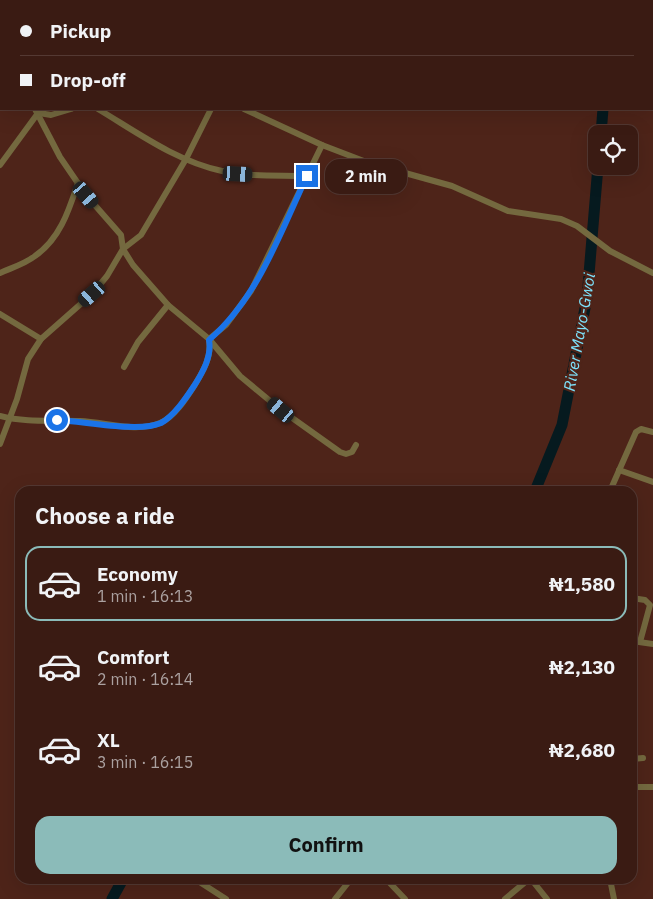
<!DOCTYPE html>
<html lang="en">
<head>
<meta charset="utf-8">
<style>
	body { margin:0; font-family:"IBM Plex Sans",sans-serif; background:#452821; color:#f1f3f6; height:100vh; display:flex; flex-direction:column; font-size:19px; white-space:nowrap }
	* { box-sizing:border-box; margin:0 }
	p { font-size:16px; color:#aba1a0 }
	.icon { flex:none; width:28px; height:28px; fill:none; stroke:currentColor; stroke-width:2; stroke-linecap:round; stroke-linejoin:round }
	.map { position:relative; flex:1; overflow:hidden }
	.side { position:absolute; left:15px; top:486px; width:622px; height:398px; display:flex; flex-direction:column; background:#3a1b13; border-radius:15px; box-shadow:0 5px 20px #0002,0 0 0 1px #543933 }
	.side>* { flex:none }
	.hud { position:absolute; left:0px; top:0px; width:654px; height:110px; box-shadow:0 5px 20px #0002,0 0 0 1px #543933; display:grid; align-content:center; height:110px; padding:0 20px; background:#3a1b13 }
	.tools { position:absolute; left:588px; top:125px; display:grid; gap:10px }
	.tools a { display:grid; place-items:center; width:50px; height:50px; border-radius:10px; background:#3a1b13; box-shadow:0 5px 20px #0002,0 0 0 1px #543933; font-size:25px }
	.end { position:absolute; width:22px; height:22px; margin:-11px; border:6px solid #1a73e8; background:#fff; box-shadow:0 0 0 2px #fff }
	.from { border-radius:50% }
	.bubble { position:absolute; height:35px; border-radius:15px; background:#3a1b13; box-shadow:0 5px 20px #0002,0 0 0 1px #543933; font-size:16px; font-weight:800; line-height:35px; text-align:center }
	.car { position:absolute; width:15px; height:30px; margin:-15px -8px; border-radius:6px; box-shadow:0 0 4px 1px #0007; background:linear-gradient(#222 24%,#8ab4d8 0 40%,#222 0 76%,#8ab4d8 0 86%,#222 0) }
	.hud b { display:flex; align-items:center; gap:18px; height:48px; font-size:19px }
	.hud b+b { border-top:1px solid #543933 }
	.hud i { width:12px; height:12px; background:#f1f3f6 }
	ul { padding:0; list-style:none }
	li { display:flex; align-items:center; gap:15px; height:75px; margin:0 10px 8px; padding:0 10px; border:2px solid transparent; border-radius:15px }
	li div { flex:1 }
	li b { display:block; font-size:19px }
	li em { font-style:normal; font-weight:800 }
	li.selected { border-color:#8bbbb9 }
	li>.icon { width:45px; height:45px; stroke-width:1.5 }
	h2 { padding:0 20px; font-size:22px; line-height:60px }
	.cta { display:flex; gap:10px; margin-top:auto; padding:10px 20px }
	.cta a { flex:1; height:58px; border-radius:15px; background:#8bbbb9; color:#111; font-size:20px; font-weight:800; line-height:58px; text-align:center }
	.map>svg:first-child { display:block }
</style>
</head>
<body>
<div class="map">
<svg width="653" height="899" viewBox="0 0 653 899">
	<rect width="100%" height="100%" fill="#4e2419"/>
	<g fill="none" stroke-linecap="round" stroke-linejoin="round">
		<!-- river -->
		<g stroke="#061a1f" stroke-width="11">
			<path d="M486,0L488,1"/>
			<path d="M601,134L603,109"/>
			<path d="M535,491L562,425L587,298L598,166"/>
			<path d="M112,899L123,879"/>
		</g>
		<!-- street -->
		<g stroke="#74693f" stroke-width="6">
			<path d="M20,0L22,1"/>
			<path d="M110,0L113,1"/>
			<path d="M5,1L6,0"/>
			<path d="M79,1L80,0"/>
			<path d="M181,1L182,0"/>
			<path d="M0,10L1,8"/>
			<path d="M0,75L1,76"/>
			<path d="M35,109L60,157L86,195L121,235L123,249L133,265L168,305L209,339L240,376L281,410L340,452L346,454L352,452L356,445"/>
			<path d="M98,109C138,133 176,161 222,171C250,177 279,175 307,176"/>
			<path d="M244,109L322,145L369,163L452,186L508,211L561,219L577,226L610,251L653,273"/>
			<path d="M39,113L51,115L71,109"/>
			<path d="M0,165L41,109"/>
			<path d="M0,273C11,268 25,264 35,256C60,239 69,210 78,183"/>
			<path d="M0,314L41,339"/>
			<path d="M209,339L226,325L251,291L322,145"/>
			<path d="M124,367L138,342L168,305"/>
			<path d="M0,416C26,423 53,420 80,421C106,422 135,433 160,423C175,417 187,397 196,383C203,371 212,356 209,341"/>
			<path d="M0,444L17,399L28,359L41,339L92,294L107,276L123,249L141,235L186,159L211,109"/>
			<path d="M619,470L653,482"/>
			<path d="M610,491L636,432L641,429L653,432"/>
			<path d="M632,598L645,600L650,605L640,642"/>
			<path d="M632,641L653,644"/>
			<path d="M632,759L643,758"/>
			<path d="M632,787H653"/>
			<path d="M195,879L226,899"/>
			<path d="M386,879L405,899"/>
			<path d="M531,879L547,899"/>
			<path d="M610,879L614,899"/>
			<path d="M335,899L351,879"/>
			<path d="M505,899L529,879"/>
		</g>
	</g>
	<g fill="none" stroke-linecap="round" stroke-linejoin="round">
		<!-- route -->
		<path stroke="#1a73e8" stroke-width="6" d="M57,420C84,421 138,433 161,423C174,416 186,398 194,386C203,372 212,356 209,340C258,298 280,233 307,176"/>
	</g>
	<g text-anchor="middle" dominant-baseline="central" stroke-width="4.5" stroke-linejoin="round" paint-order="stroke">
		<!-- water labels -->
		<g font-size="16" font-style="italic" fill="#7ee3fc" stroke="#4e2419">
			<text transform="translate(579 332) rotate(-80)">River Mayo-Gwoi</text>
		</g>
	</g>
</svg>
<div class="tools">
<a><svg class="icon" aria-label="locate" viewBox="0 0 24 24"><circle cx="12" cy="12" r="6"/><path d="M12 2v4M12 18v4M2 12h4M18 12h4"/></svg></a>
</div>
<i class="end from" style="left:57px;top:420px"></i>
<i class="end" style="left:307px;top:176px"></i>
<div class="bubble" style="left:325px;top:159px;width:82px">2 min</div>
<i class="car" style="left:238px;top:174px;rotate:93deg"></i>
<i class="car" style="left:86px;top:195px;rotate:139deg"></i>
<i class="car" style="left:92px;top:294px;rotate:229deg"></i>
<i class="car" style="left:281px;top:410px;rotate:310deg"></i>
<div class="hud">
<b><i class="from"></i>Pickup</b>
<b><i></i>Drop-off</b>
</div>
<section class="side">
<h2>Choose a ride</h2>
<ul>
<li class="selected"><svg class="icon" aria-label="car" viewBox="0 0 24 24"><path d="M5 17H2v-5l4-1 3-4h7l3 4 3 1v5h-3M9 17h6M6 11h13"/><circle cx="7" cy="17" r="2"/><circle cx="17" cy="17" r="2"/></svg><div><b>Economy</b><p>1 min · 16:13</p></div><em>₦1,580</em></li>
<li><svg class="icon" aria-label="car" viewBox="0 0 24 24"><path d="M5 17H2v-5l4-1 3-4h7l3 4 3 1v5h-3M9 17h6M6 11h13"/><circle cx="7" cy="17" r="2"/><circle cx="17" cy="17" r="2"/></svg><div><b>Comfort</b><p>2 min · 16:14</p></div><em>₦2,130</em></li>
<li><svg class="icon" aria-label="car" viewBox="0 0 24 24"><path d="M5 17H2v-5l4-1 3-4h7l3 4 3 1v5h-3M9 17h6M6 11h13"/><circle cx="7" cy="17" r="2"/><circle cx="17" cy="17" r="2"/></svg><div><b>XL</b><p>3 min · 16:15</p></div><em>₦2,680</em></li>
</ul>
<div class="cta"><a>Confirm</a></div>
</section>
</div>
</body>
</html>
